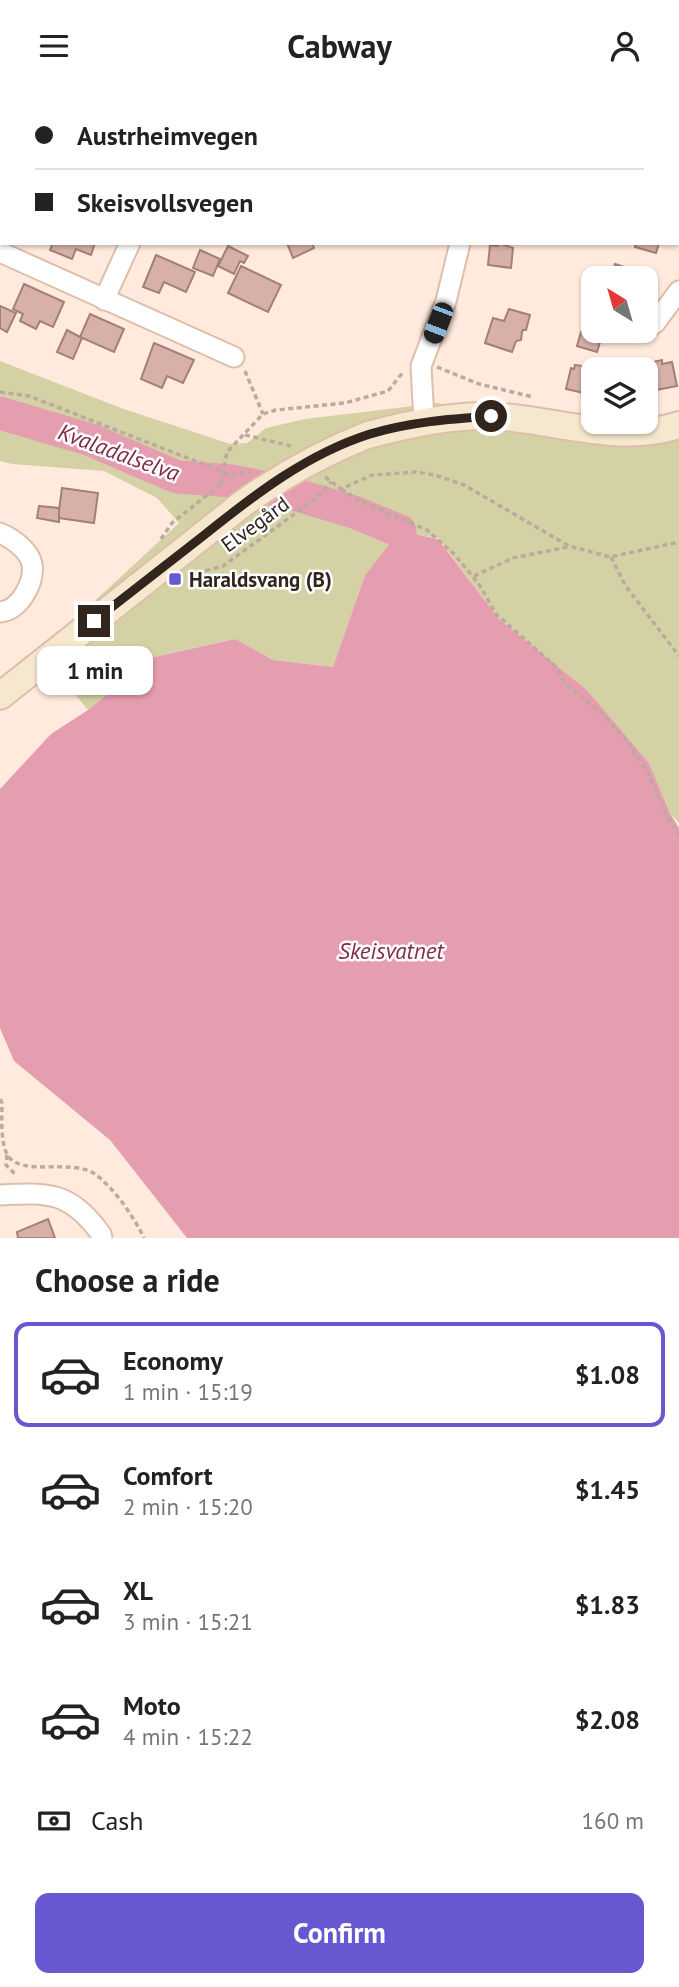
<!DOCTYPE html>
<html lang="en">
<head>
<meta charset="utf-8">
<style>
	body { margin:0; font-family:"PT Sans",sans-serif; background:#f2f2f2; color:#222; height:100vh; display:flex; flex-direction:column; font-size:26px; white-space:nowrap }
	* { box-sizing:border-box; margin:0 }
	p { font-size:23px; color:#767676 }
	.icon { flex:none; width:38px; height:38px; fill:none; stroke:currentColor; stroke-width:2; stroke-linecap:round; stroke-linejoin:round }
	.map { position:relative; height:1147px; overflow:hidden }
	.side { display:flex; flex-direction:column; background:#fff; flex:1 }
	.side>* { flex:none }
	.top-card { position:absolute; left:0px; top:0px; width:679px; height:154px; box-shadow:0 2px 5px #0004; display:grid; align-content:center; height:154px; padding:0 35px; background:#fff }
	.needle { width:46px; rotate:323deg }
	.buttons { position:absolute; left:581px; top:175px; display:grid; gap:14px }
	.buttons a { display:grid; place-items:center; width:77px; height:77px; border-radius:14px; background:#fff; box-shadow:0 2px 5px #0004; font-size:35px }
	.end { position:absolute; width:32px; height:32px; margin:-16px; border:9px solid #31251d; background:#fff; box-shadow:0 0 0 4px #fff }
	.from { border-radius:50% }
	.bubble { position:absolute; height:49px; border-radius:14px; background:#fff; box-shadow:0 2px 5px #0004; font-size:23px; font-weight:800; line-height:49px; text-align:center }
	.car { position:absolute; width:21px; height:42px; margin:-21px -10px; border-radius:9px; box-shadow:0 0 5px 2px #0007; background:linear-gradient(#222 24%,#8ab4d8 0 40%,#222 0 76%,#8ab4d8 0 86%,#222 0) }
	.top-card b { display:flex; align-items:center; gap:24px; height:66px; font-size:26px }
	.top-card b+b { border-top:2px solid #e0e0e0 }
	.top-card i { width:18px; height:18px; background:#222 }
	ul { padding:0; list-style:none }
	li { display:flex; align-items:center; gap:21px; height:105px; margin:0 14px 10px; padding:0 21px; border:4px solid transparent; border-radius:14px }
	li div { flex:1 }
	li b { display:block; font-size:26px }
	li em { font-style:normal; font-weight:800 }
	li.active { border-color:#6757d0 }
	li>.icon { width:63px; height:63px; stroke-width:1.5 }
	h2 { padding:0 35px; font-size:32px; line-height:84px }
	.pay { display:flex; align-items:center; gap:18px; height:77px; padding:0 35px; font-size:26px }
	.pay p { margin-inline-start:auto }
	.cta { display:flex; gap:14px; margin-top:auto; padding:14px 35px }
	.cta a { flex:1; height:80px; border-radius:14px; background:#6757d0; color:#fff; font-size:28px; font-weight:800; line-height:80px; text-align:center }
	header { display:flex; justify-content:space-between; align-items:center; height:91px; padding:0 35px; background:#fff; font-size:32px; font-weight:800 }
	.map>svg:first-child { display:block }
</style>
</head>
<body>
<header><svg class="icon" aria-label="menu" viewBox="0 0 24 24"><path d="M4 6h16M4 12h16M4 18h16"/></svg>Cabway<svg class="icon" aria-label="person" viewBox="0 0 24 24"><circle cx="12" cy="8" r="4"/><path d="M4 21q1-7 8-7t8 7"/></svg></header>
<div class="map">
<svg width="679" height="1147" viewBox="0 0 679 1147">
	<rect width="100%" height="100%" fill="#ffeadd"/>
	<!-- green -->
	<path fill="#d4d2a4" d="M0,270L121,317L230,353L247,352L266,337L305,328L438,312L491,325L657,344L679,349V732L670,722L649,672L587,599L499,528L438,447L400,441L365,484L333,576L273,569L234,548L154,566L88,619L62,588L35,565L179,432L157,407L104,380L12,373L0,370Z"/>
	<!-- water -->
	<path fill="#e49eb0" d="M400,440L438,448L499,528L587,599L649,672L670,722L679,737V1147H187L110,1049L14,970L0,937V698L51,643L88,619L154,566L235,548L273,569L333,576L365,484Z"/>
	<g fill="none" stroke-linecap="round" stroke-linejoin="round">
		<!-- river -->
		<path stroke="#e49eb0" stroke-width="33" d="M0,322L91,349L177,386L232,390L287,401L354,421L400,440"/>
	</g>
	<!-- building -->
	<g fill="#d7b0aa" stroke="#a47f79" stroke-width="2">
		<path d="M113,0H157L113,2Z"/>
		<path d="M223,0H261L262,2H223Z"/>
		<rect x="320" y="0" width="28" height="2"/>
		<path d="M451,0H491L489,2Z"/>
		<path d="M537,0H565L566,1L537,2Z"/>
		<path d="M0,26L2,27V54L0,53Z"/>
		<path d="M677,36H679V80L677,79Z"/>
		<path d="M53,152H95L91,164L76,158L72,168L50,159Z"/>
		<path d="M287,152H312L314,157L293,167Z"/>
		<path d="M499,152L513,157L511,177L488,174L490,154L498,155Z"/>
		<path d="M636,152H659L656,162L635,156Z"/>
		<path d="M228,155L248,165L244,172L240,170L234,183L218,175Z"/>
		<path d="M200,159L220,168L213,185L193,177Z"/>
		<path d="M156,164L195,181L186,201L164,191L159,202L143,196Z"/>
		<path d="M615,173L643,182L641,187H611Z"/>
		<path d="M241,175L281,194L268,221L228,202Z"/>
		<path d="M24,193L64,211L53,236L40,230L36,238L20,230L23,223L13,218Z"/>
		<path d="M0,215L16,222L7,241L0,237Z"/>
		<path d="M509,218L530,224L526,239H523L522,241L521,249L516,250L512,261L485,252L493,227L504,230Z"/>
		<path d="M90,223L124,238L114,261L80,246Z"/>
		<path d="M67,239L82,247L73,268L57,261Z"/>
		<path d="M581,241L601,248L597,261L577,255Z"/>
		<path d="M154,252L194,269L183,292L167,285L162,297L141,288Z"/>
		<path d="M662,269V273L672,271L677,295L651,300L646,276L653,274V271Z"/>
		<path d="M575,274L583,275L582,280L593,282V304L566,298L571,277L574,278Z"/>
		<path d="M62,397L98,402L94,432L58,427Z"/>
		<path d="M39,415L59,417V431L37,427Z"/>
		<path d="M48,1128L55,1147H18L17,1141Z"/>
	</g>
	<g fill="none" stroke-linecap="round" stroke-linejoin="round">
		<!-- minor casing -->
		<g stroke="#dfbea9" stroke-width="23">
			<g id="minor">
				<path d="M296,0L297,2"/>
				<path d="M422,0V2"/>
				<path d="M596,2V0"/>
				<path d="M0,161L234,266"/>
				<path d="M104,209L130,152"/>
				<path d="M646,238L655,232L679,200"/>
				<path d="M424,330L421,275L446,210L460,152"/>
				<path d="M0,442C12,447 29,459 32,473C35,492 19,520 0,521"/>
				<path d="M0,1104C50,1101 70,1101 101,1143L102,1147"/>
			</g>
		</g>
		<!-- secondary casing -->
		<g stroke="#dfbea9" stroke-width="30">
			<g id="secondary">
				<path d="M368,344C408,333 450,324 491,325C554,328 617,354 679,334"/>
				<path d="M0,605L241,414"/>
			</g>
		</g>
		<!-- path -->
		<g stroke="#bcaa9e" stroke-width="3.5" stroke-dasharray="5 3.5" stroke-linecap="butt">
			<path d="M437,276L479,293L533,306"/>
			<path d="M245,280L263,323"/>
			<path d="M0,301L29,305L231,384L250,380"/>
			<path d="M245,344L291,355"/>
			<path d="M224,376L227,361L263,323L276,319L345,312L388,300L404,280"/>
			<path d="M325,386L341,398L372,384L416,381L435,384L464,394L569,455L610,466L679,451"/>
			<path d="M341,398L360,410L427,439L454,463L479,493L496,523L554,574L565,592L601,622L624,646L648,682L666,724L679,743"/>
			<path d="M161,448L172,432L221,393"/>
			<path d="M611,466L625,494L679,565"/>
			<path d="M189,484L223,475L315,408L331,391"/>
			<path d="M474,485L513,467L568,456"/>
			<path d="M0,1008L2,1012C2,1027 0,1052 8,1065C23,1086 71,1067 95,1083C114,1097 134,1126 144,1147"/>
			<path d="M7,1064L6,1074L17,1085"/>
		</g>
		<!-- minor -->
		<use href="#minor" stroke="#fff" stroke-width="19"/>
		<!-- secondary -->
		<use href="#secondary" stroke="#f6e8cf" stroke-width="26"/>
		<!-- secondary-bridge casing -->
		<g stroke="#dfbea9" stroke-width="30" stroke-linecap="butt">
			<path id="secondary-bridge" d="M241,414C281,385 322,362 368,344"/>
		</g>
		<!-- path-bridge -->
		<path stroke="#bcaa9e" stroke-width="3.5" stroke-dasharray="5 3.5" stroke-linecap="butt" d="M221,393L224,376"/>
		<!-- secondary-bridge -->
		<use href="#secondary-bridge" stroke="#f6e8cf" stroke-width="26"/>
	</g>
	<g fill="none" stroke-linecap="round" stroke-linejoin="round">
		<!-- route -->
		<path stroke="#31251d" stroke-width="9" d="M94,530C130,502 167,473 203,445C254,404 307,363 370,343C410,331 450,328 491,325"/>
	</g>
	<!-- markers -->
	<rect fill="#6757d0" stroke="#fcfcfc" stroke-width="2.5" x="168" y="481" width="14" height="14" rx="3.5"/>
	<g text-anchor="middle" dominant-baseline="central" stroke-width="5" stroke-linejoin="round" paint-order="stroke">
		<!-- street labels -->
		<g font-size="21" fill="#31251d" stroke="#fcfcfc">
			<text transform="translate(255 433) rotate(-36)">Elvegård</text>
		</g>
		<!-- poi labels -->
		<g font-size="21" font-weight="bold" fill="#31251d" stroke="#fcfcfc" text-anchor="start">
			<text x="189" y="488">Haraldsvang (B)</text>
		</g>
		<!-- water labels -->
		<g font-size="23" font-style="italic" fill="#7f2c49" stroke="#fcfcfc">
			<text transform="translate(119 361) rotate(20)">Kvaladalselva</text>
			<text x="391" y="859">Skeisvatnet</text>
		</g>
	</g>
</svg>
<div class="buttons">
<a><svg class="needle" viewBox="-14 -14 28 28"><path d="M0-13l5 13h-10z" fill="#e53935"/><path d="M0 13l5-13h-10z" fill="#767676"/></svg></a>
<a><svg class="icon" aria-label="layers" viewBox="0 0 24 24"><path d="M12 4l9 5-9 5-9-5zM3 14l9 5 9-5"/></svg></a>
</div>
<i class="end from" style="left:491px;top:325px"></i>
<i class="end" style="left:94px;top:530px"></i>
<div class="bubble" style="left:37px;top:555px;width:116px">1 min</div>
<i class="car" style="left:438px;top:232px;rotate:201deg"></i>
<div class="top-card">
<b><i class="from"></i>Austrheimvegen</b>
<b><i></i>Skeisvollsvegen</b>
</div>
</div>
<section class="side">
<h2>Choose a ride</h2>
<ul>
<li class="active"><svg class="icon" aria-label="car" viewBox="0 0 24 24"><path d="M5 17H2v-5l4-1 3-4h7l3 4 3 1v5h-3M9 17h6M6 11h13"/><circle cx="7" cy="17" r="2"/><circle cx="17" cy="17" r="2"/></svg><div><b>Economy</b><p>1 min · 15:19</p></div><em>$1.08</em></li>
<li><svg class="icon" aria-label="car" viewBox="0 0 24 24"><path d="M5 17H2v-5l4-1 3-4h7l3 4 3 1v5h-3M9 17h6M6 11h13"/><circle cx="7" cy="17" r="2"/><circle cx="17" cy="17" r="2"/></svg><div><b>Comfort</b><p>2 min · 15:20</p></div><em>$1.45</em></li>
<li><svg class="icon" aria-label="car" viewBox="0 0 24 24"><path d="M5 17H2v-5l4-1 3-4h7l3 4 3 1v5h-3M9 17h6M6 11h13"/><circle cx="7" cy="17" r="2"/><circle cx="17" cy="17" r="2"/></svg><div><b>XL</b><p>3 min · 15:21</p></div><em>$1.83</em></li>
<li><svg class="icon" aria-label="car" viewBox="0 0 24 24"><path d="M5 17H2v-5l4-1 3-4h7l3 4 3 1v5h-3M9 17h6M6 11h13"/><circle cx="7" cy="17" r="2"/><circle cx="17" cy="17" r="2"/></svg><div><b>Moto</b><p>4 min · 15:22</p></div><em>$2.08</em></li>
</ul>
<div class="pay"><svg class="icon" aria-label="cash" viewBox="0 0 24 24"><path d="M3 7h18v10H3z"/><circle cx="12" cy="12" r="2"/></svg>Cash<p>160 m</p></div>
<div class="cta"><a>Confirm</a></div>
</section>
</body>
</html>
